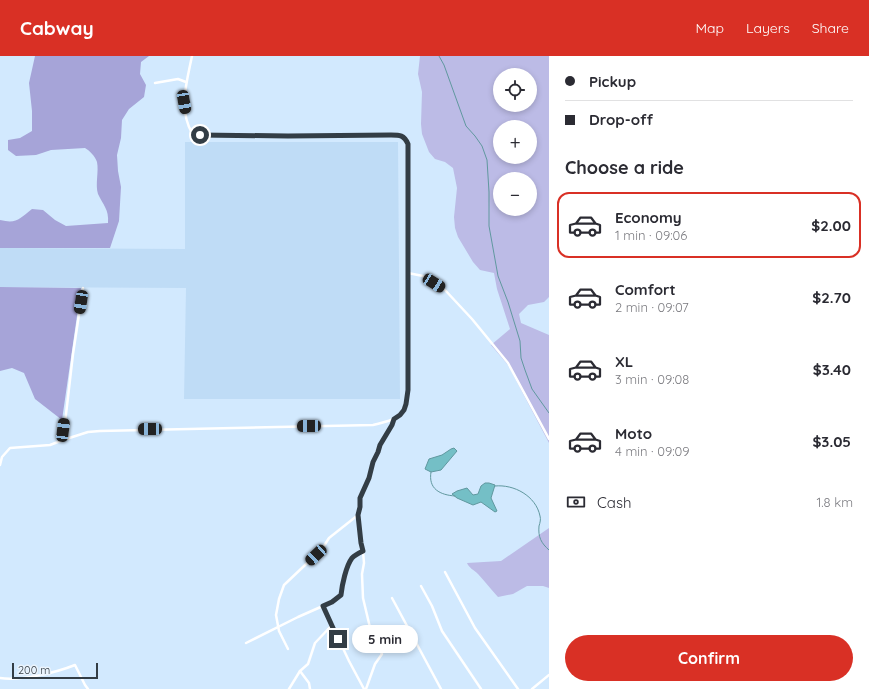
<!DOCTYPE html>
<html lang="en">
<head>
<meta charset="utf-8">
<style>
	body { margin:0; font-family:Quicksand,sans-serif; background:#f2f2f3; color:#2b2b33; height:100vh; display:flex; flex-direction:column; font-size:15px; white-space:nowrap }
	* { box-sizing:border-box; margin:0 }
	p { font-size:13px; color:#7c7c81 }
	.icon { flex:none; width:22px; height:22px; fill:none; stroke:currentColor; stroke-width:2; stroke-linecap:round; stroke-linejoin:round }
	.map { position:relative; flex:1; overflow:hidden }
	.side { display:flex; flex-direction:column; background:#fff; width:320px }
	.side>* { flex:none }
	.hud { display:grid; align-content:center; height:88px; padding:0 16px; background:#fff }
	.buttons { position:absolute; left:493px; top:12px; display:grid; gap:8px }
	.buttons a { display:grid; place-items:center; width:44px; height:44px; border-radius:50%; background:#fff; box-shadow:0 2px 6px #0003; font-size:20px }
	.scale { position:absolute; left:12px; bottom:10px; width:86px; box-sizing:border-box; padding-left:4px; border:2px solid #333d45; border-top:0; font-size:11px; line-height:14px; white-space:nowrap; color:#333d45; -webkit-text-stroke:3px #ebf4fd; paint-order:stroke }
	.end { position:absolute; width:18px; height:18px; margin:-9px; border:5px solid #333d45; background:#fff; box-shadow:0 0 0 2px #fff }
	.from { border-radius:50% }
	.bubble { position:absolute; height:28px; border-radius:14px; background:#fff; box-shadow:0 2px 6px #0003; font-size:13px; font-weight:700; line-height:28px; text-align:center }
	.car { position:absolute; width:12px; height:24px; margin:-12px -6px; border-radius:5px; box-shadow:0 0 3px 1px #0007; background:linear-gradient(#222 24%,#8ab4d8 0 40%,#222 0 76%,#8ab4d8 0 86%,#222 0) }
	.hud b { display:flex; align-items:center; gap:14px; height:38px; font-size:15px }
	.hud b+b { border-top:1px solid #e1e1e2 }
	.hud i { width:10px; height:10px; background:#2b2b33 }
	ul { padding:0; list-style:none }
	li { display:flex; align-items:center; gap:12px; height:66px; margin:0 8px 6px; padding:0 8px; border:2px solid transparent; border-radius:12px }
	li div { flex:1 }
	li b { display:block; font-size:15px }
	li em { font-style:normal; font-weight:700 }
	li.current { border-color:#d93025 }
	li>.icon { width:36px; height:36px; stroke-width:1.5 }
	h2 { padding:0 16px; font-size:18px; line-height:48px }
	.pay { display:flex; align-items:center; gap:10px; height:44px; padding:0 16px; font-size:15px }
	.pay p { margin-inline-start:auto }
	.button { display:flex; gap:8px; margin-top:auto; padding:8px 16px }
	.button a { flex:1; height:46px; border-radius:24px; background:#d93025; color:#fff; font-size:16px; font-weight:700; line-height:46px; text-align:center }
	header { display:flex; align-items:center; gap:24px; box-sizing:border-box; height:56px; padding:0 20px; background:#d93025; color:#fff }
	header strong { font-size:19px }
	nav { display:flex; gap:22px; margin-inline-start:auto; font-size:14px }
	main { display:flex; flex:1; min-height:0 }
	.map>svg:first-child { display:block }
</style>
</head>
<body>
<header>
<strong>Cabway</strong>
<nav><a>Map</a><a>Layers</a><a>Share</a></nav>
</header>
<main>
<div class="map">
<svg width="549" height="633" viewBox="0 0 549 633">
	<rect width="100%" height="100%" fill="#d2e9fe"/>
	<!-- built -->
	<path fill="#bfdcf6" d="M185,86H398L400,343H184L186,232L0,231V192L185,193Z"/>
	<!-- green -->
	<g fill="#bcbbe6" fill-rule="evenodd">
		<path d="M420,0H549V241L544,246L528,249L519,258L521,267L549,279V387L508,309L491,289L510,273L497,233L494,217L480,214L473,206L458,181L455,172L454,161L457,132L453,112L445,106L435,103L429,96L422,78L421,68L422,36L418,18ZM500,19H530V49H500ZM500,71H530V101H500ZM500,123H530V153H500Z"/>
		<path d="M549,472V532L543,530H527L513,538L498,541C491,533 485,526 478,518C474,514 469,512 467,507L501,505Z"/>
	</g>
	<!-- forest -->
	<g fill="#a6a4d8">
		<path d="M35,0H149L141,6L140,18L146,29L144,41L129,53L122,64L121,82L117,99L118,115L121,131L119,165L110,192H0V164C17,168 19,163 32,153L43,154L55,164L66,170L108,167C109,153 103,149 98,138C95,128 99,116 97,106C95,100 90,95 85,92L51,94L36,99L16,100L8,94V84L20,82L32,75V55L29,27Z"/>
		<path d="M0,231L81,232L62,364L35,343L24,317L12,312L0,315Z"/>
	</g>
	<!-- water -->
	<g fill="#74bfc6" stroke="#60989f">
		<path d="M451,393L454,392L457,395L441,414L431,416L425,413L429,403L442,399Z"/>
		<path d="M485,427H489L495,429L491,442L497,455L495,456L481,446L473,449L457,442L452,438L457,435L467,432L473,439L478,438L481,430Z"/>
	</g>
	<g fill="none" stroke-linecap="round" stroke-linejoin="round">
		<!-- stream -->
		<g stroke="#60989f" stroke-width="1">
			<path d="M439,0L444,9L466,70L475,80L482,90L487,104L489,136V170L498,220L508,246L520,285L521,302L525,314L532,333L549,357"/>
			<path d="M431,416C428,433 440,439 455,440"/>
			<path d="M495,430C514,428 536,440 540,460C541,463 540,467 539,470C538,481 541,487 549,494"/>
		</g>
		<!-- street -->
		<g stroke="#fff" stroke-width="2.5">
			<path d="M155,27L178,23L186,26"/>
			<path d="M408,217L423,220L445,234L472,263L508,307L549,383"/>
			<path d="M63,384L73,298L83,232"/>
			<path d="M0,409L2,401L10,392L50,389L63,384L88,376L100,375L373,369C399,363 405,361 408,334V88C404,79 400,79 391,79L288,80L200,79L192,77C178,53 187,25 192,0"/>
			<path d="M445,516L475,572L518,633"/>
			<path d="M421,530L432,550L442,575L481,633"/>
			<path d="M392,542L441,633"/>
			<path d="M332,569L349,605L364,633"/>
			<path d="M246,587L298,561L332,546L341,539C342,529 346,510 352,502C355,499 359,497 363,495"/>
			<path d="M288,593L279,575L276,559L279,543L284,529L322,493L329,482L358,459"/>
			<path d="M300,615L309,627L310,633"/>
			<path d="M0,622C20,625 55,617 75,609L85,629L88,633"/>
			<path d="M289,633L300,615L308,608L315,587L332,569L323,550"/>
			<path d="M366,633L375,608L382,598L372,580L363,542L362,518L364,507L363,495L361,487L358,459L360,451V441L369,422L373,406L378,396L380,389L392,369L394,363"/>
			<path d="M532,633L549,619"/>
		</g>
	</g>
	<g fill="none" stroke-linecap="round" stroke-linejoin="round">
		<!-- route -->
		<path stroke="#333d45" stroke-width="5" d="M200,79L288,80L391,79C400,79 404,79 408,88V334L406,348L404,354L400,359L394,363L392,369L380,389L378,396L373,406L369,422L360,442V451L358,459L361,487L363,495C359,497 355,499 352,502C346,510 342,529 341,539L332,546L323,550L338,583"/>
	</g>
</svg>
<div class="buttons">
<a><svg class="icon" aria-label="locate" viewBox="0 0 24 24"><circle cx="12" cy="12" r="6"/><path d="M12 2v4M12 18v4M2 12h4M18 12h4"/></svg></a>
<a>+</a>
<a>−</a>
</div>
<div class="scale">200 m</div>
<i class="end from" style="left:200px;top:79px"></i>
<i class="end" style="left:338px;top:583px"></i>
<div class="bubble" style="left:352px;top:569px;width:66px">5 min</div>
<i class="car" style="left:184px;top:46px;rotate:170deg"></i>
<i class="car" style="left:434px;top:227px;rotate:122deg"></i>
<i class="car" style="left:81px;top:246px;rotate:189deg"></i>
<i class="car" style="left:309px;top:370px;rotate:269deg"></i>
<i class="car" style="left:150px;top:373px;rotate:269deg"></i>
<i class="car" style="left:63px;top:374px;rotate:7deg"></i>
<i class="car" style="left:316px;top:499px;rotate:227deg"></i>
</div>
<section class="side">
<div class="hud">
<b><i class="from"></i>Pickup</b>
<b><i></i>Drop-off</b>
</div>
<h2>Choose a ride</h2>
<ul>
<li class="current"><svg class="icon" aria-label="car" viewBox="0 0 24 24"><path d="M5 17H2v-5l4-1 3-4h7l3 4 3 1v5h-3M9 17h6M6 11h13"/><circle cx="7" cy="17" r="2"/><circle cx="17" cy="17" r="2"/></svg><div><b>Economy</b><p>1 min · 09:06</p></div><em>$2.00</em></li>
<li><svg class="icon" aria-label="car" viewBox="0 0 24 24"><path d="M5 17H2v-5l4-1 3-4h7l3 4 3 1v5h-3M9 17h6M6 11h13"/><circle cx="7" cy="17" r="2"/><circle cx="17" cy="17" r="2"/></svg><div><b>Comfort</b><p>2 min · 09:07</p></div><em>$2.70</em></li>
<li><svg class="icon" aria-label="car" viewBox="0 0 24 24"><path d="M5 17H2v-5l4-1 3-4h7l3 4 3 1v5h-3M9 17h6M6 11h13"/><circle cx="7" cy="17" r="2"/><circle cx="17" cy="17" r="2"/></svg><div><b>XL</b><p>3 min · 09:08</p></div><em>$3.40</em></li>
<li><svg class="icon" aria-label="car" viewBox="0 0 24 24"><path d="M5 17H2v-5l4-1 3-4h7l3 4 3 1v5h-3M9 17h6M6 11h13"/><circle cx="7" cy="17" r="2"/><circle cx="17" cy="17" r="2"/></svg><div><b>Moto</b><p>4 min · 09:09</p></div><em>$3.05</em></li>
</ul>
<div class="pay"><svg class="icon" aria-label="cash" viewBox="0 0 24 24"><path d="M3 7h18v10H3z"/><circle cx="12" cy="12" r="2"/></svg>Cash<p>1.8 km</p></div>
<div class="button"><a>Confirm</a></div>
</section>
</main>
</body>
</html>
